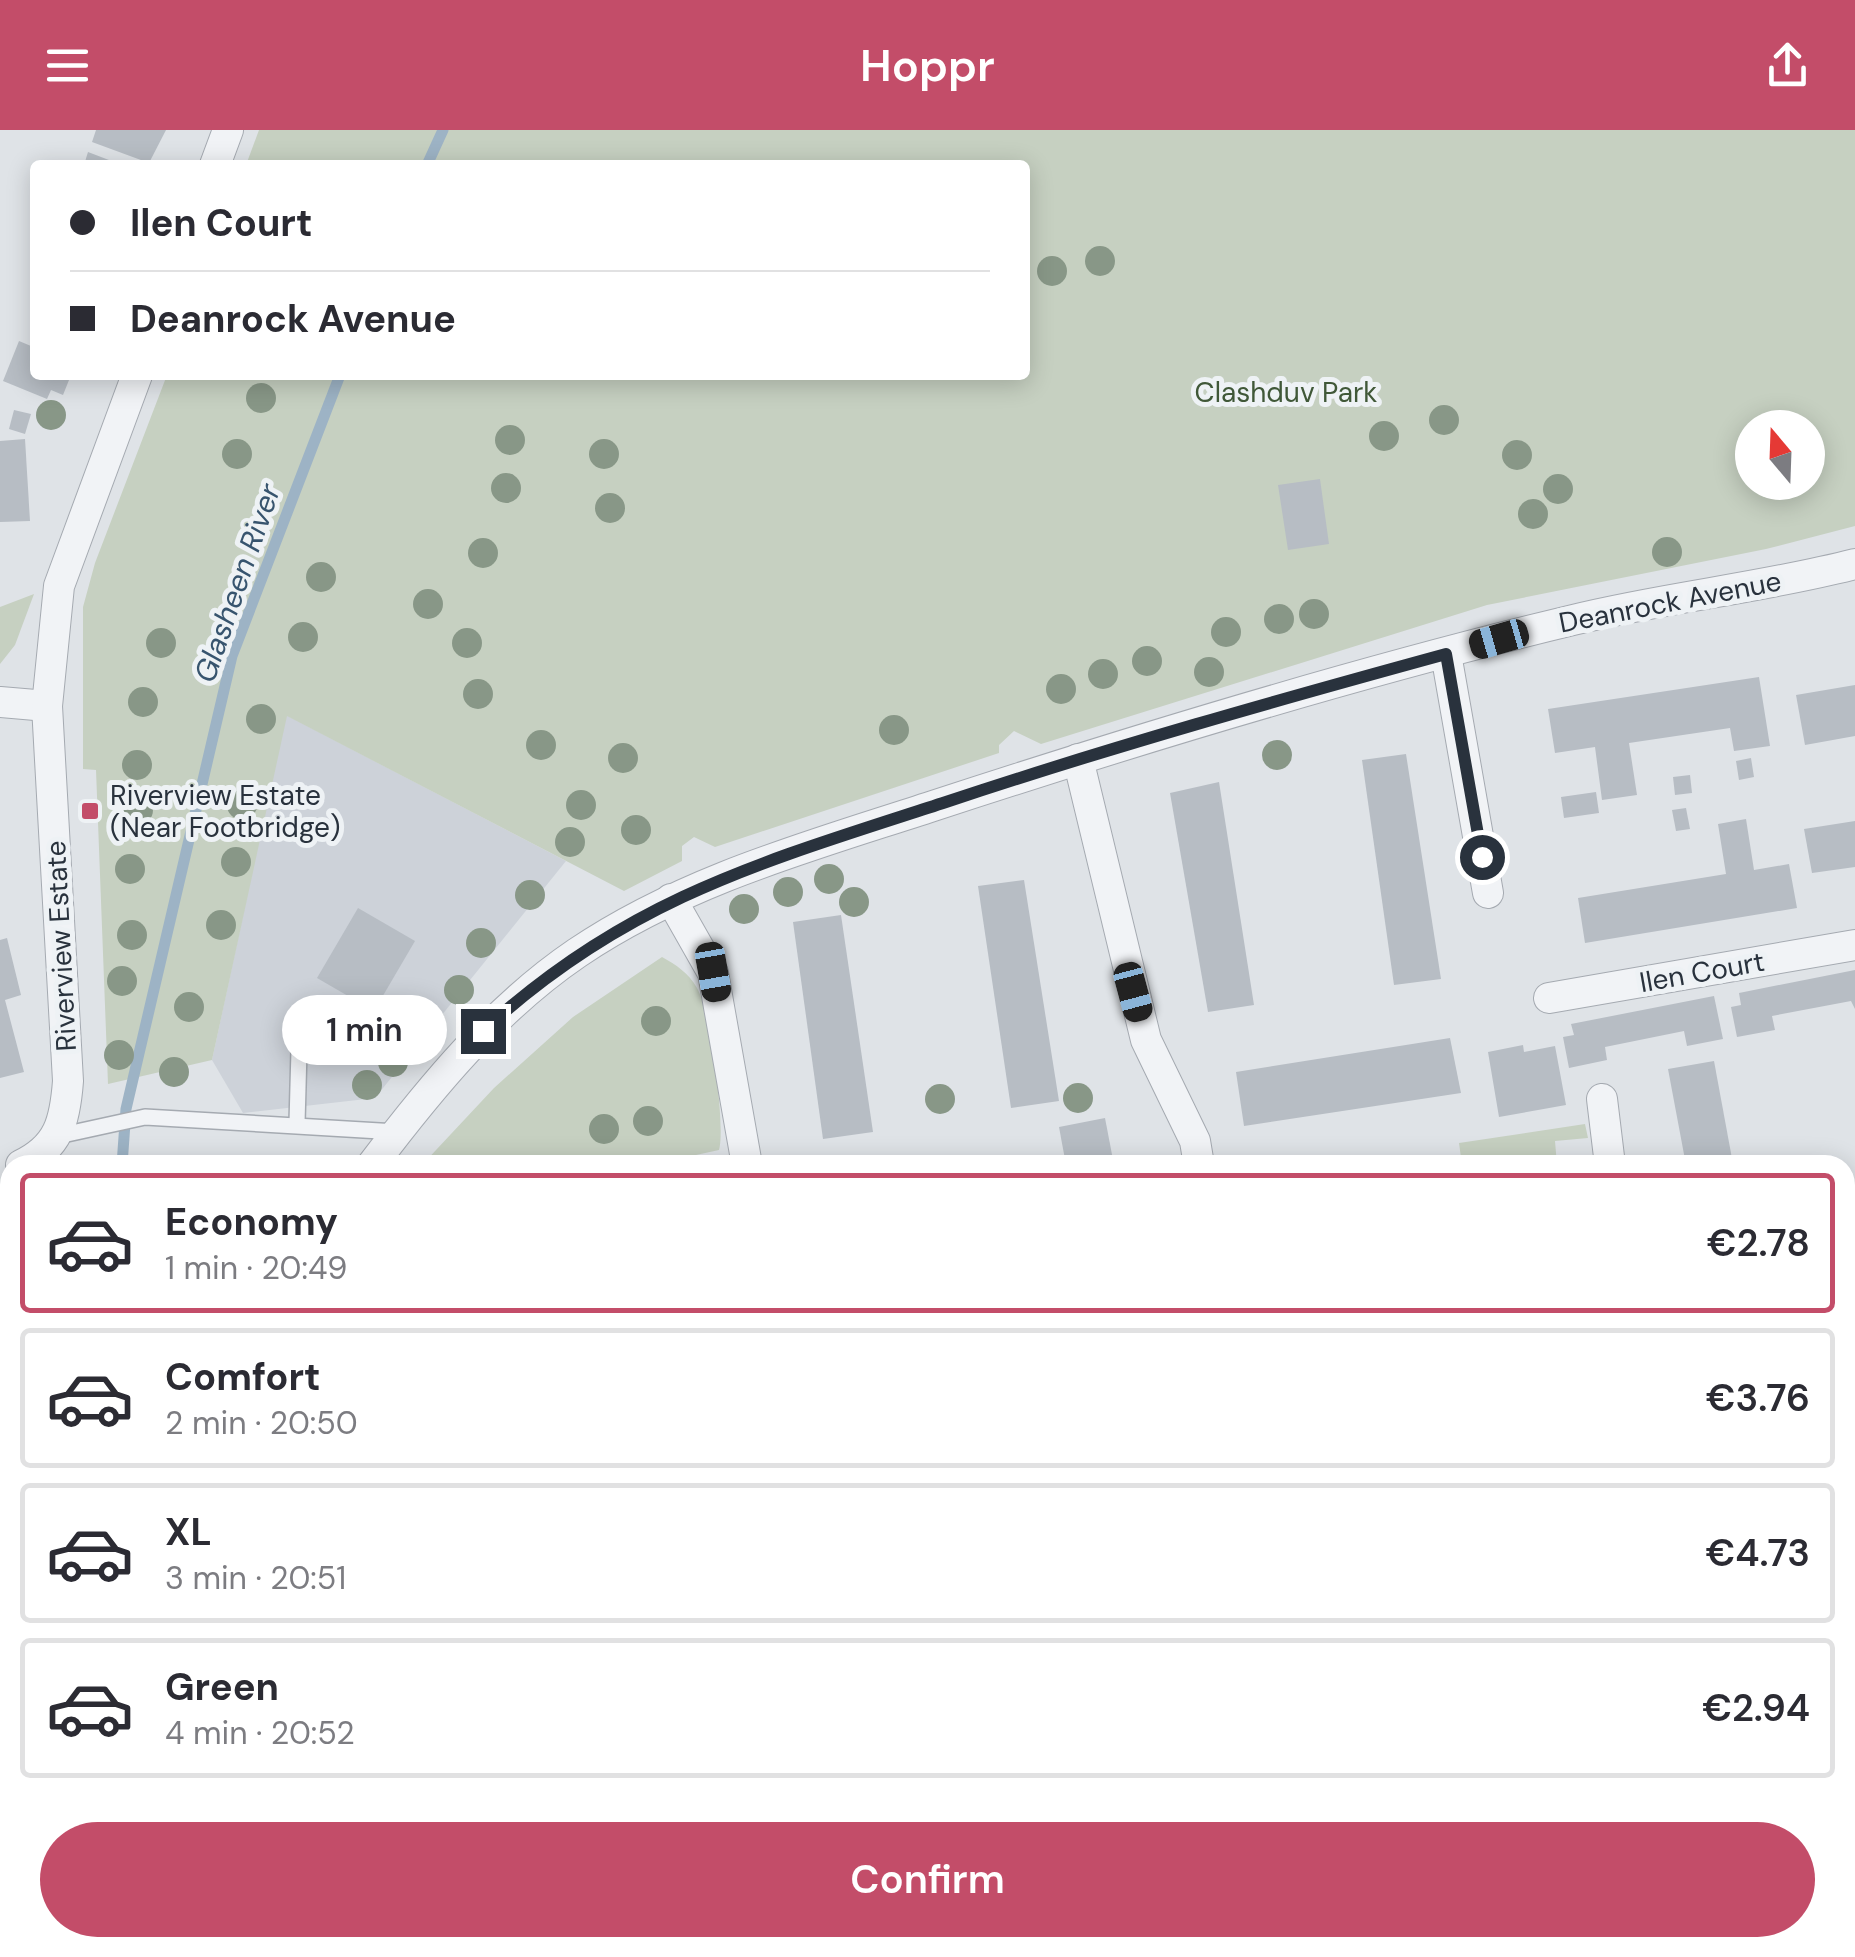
<!DOCTYPE html>
<html lang="en">
<head>
<meta charset="utf-8">
<style>
	body { margin:0; font-family:"DM Sans",sans-serif; background:#f2f2f3; color:#2b2b33; height:100vh; display:flex; flex-direction:column; font-size:38px; white-space:nowrap }
	* { box-sizing:border-box; margin:0 }
	p { font-size:32px; color:#7c7c81 }
	.icon { flex:none; width:55px; height:55px; fill:none; stroke:currentColor; stroke-width:2; stroke-linecap:round; stroke-linejoin:round }
	.map { position:relative; flex:1; overflow:hidden }
	.sheet { position:absolute; left:0px; top:1025px; width:1855px; height:802px; display:flex; flex-direction:column; background:#fff; border-radius:30px 30px 0 0; box-shadow:0 5px 25px #0003 }
	.sheet>* { flex:none }
	.guide { position:absolute; left:30px; top:30px; width:1000px; height:220px; border-radius:10px; box-shadow:0 5px 25px #0003; display:grid; align-content:center; height:220px; padding:0 40px; background:#fff }
	.needle { width:65px; rotate:341deg }
	.controls { position:absolute; left:1735px; top:280px; display:grid; gap:20px }
	.controls a { display:grid; place-items:center; width:90px; height:90px; border-radius:50%; background:#fff; box-shadow:0 5px 25px #0003; font-size:50px }
	.end { position:absolute; width:45px; height:45px; margin:-22px; border:12px solid #29323d; background:#fff; box-shadow:0 0 0 5px #fff }
	.from { border-radius:50% }
	.bubble { position:absolute; height:70px; border-radius:35px; background:#fff; box-shadow:0 5px 25px #0003; font-size:32px; font-weight:600; line-height:70px; text-align:center }
	.car { position:absolute; width:30px; height:60px; margin:-30px -15px; border-radius:12px; box-shadow:0 0 8px 2px #0007; background:linear-gradient(#222 24%,#8ab4d8 0 40%,#222 0 76%,#8ab4d8 0 86%,#222 0) }
	.guide b { display:flex; align-items:center; gap:35px; height:95px; font-size:38px }
	.guide b+b { border-top:2px solid #e1e1e2 }
	.guide i { width:25px; height:25px; background:#2b2b33 }
	ul { padding:18px 0 0; list-style:none }
	li { display:flex; align-items:center; gap:30px; height:140px; margin:0 20px 15px; padding:0 20px; border:5px solid #e1e1e2; border-radius:10px }
	li div { flex:1 }
	li b { display:block; font-size:38px }
	li em { font-style:normal; font-weight:600 }
	li.active { border-color:#c34d69 }
	li>.icon { width:90px; height:90px; stroke-width:1.5 }
	.primary-button { display:flex; gap:20px; margin-top:auto; padding:20px 40px }
	.primary-button a { flex:1; height:115px; border-radius:60px; background:#c34d69; color:#fff; font-size:40px; font-weight:600; line-height:115px; text-align:center }
	header { display:flex; justify-content:space-between; align-items:center; height:130px; padding:0 40px; background:#c34d69; color:#fff; font-size:45px; font-weight:600 }
	.map>svg:first-child { display:block }
</style>
</head>
<body>
<header><svg class="icon" aria-label="menu" viewBox="0 0 24 24"><path d="M4 6h16M4 12h16M4 18h16"/></svg>Hoppr<svg class="icon" aria-label="share" viewBox="0 0 24 24"><path d="M12 15V3M7 8l5-5 5 5M5 13v7h14v-7"/></svg></header>
<div class="map">
<svg width="1855" height="1827" viewBox="0 0 1855 1827">
	<rect width="100%" height="100%" fill="#dfe3e7"/>
	<!-- built -->
	<path fill="#cdd2d9" d="M286,585L566,731L375,968L243,983L212,930Z"/>
	<!-- green -->
	<g fill="#c6d0c1" fill-rule="evenodd">
		<path d="M259,0H1855V396L1766,419L1487,475L1041,614L1014,601L999,615V623L715,717L694,707L682,716V731L624,761L287,586L212,930L108,954L96,640L83,639V477L95,433L167,245H1025V35H246ZM1752,298H1808V352H1752Z"/>
		<path d="M34,464L15,515L0,534V477Z"/>
		<path d="M662,827C676,835 689,843 697,858C710,880 726,996 719,1020L650,1035H422L494,958L573,887Z"/>
		<path d="M1585,994L1588,1008L1555,1011L1557,1035H1462L1459,1013Z"/>
		<path d="M1855,1524V1654L1845,1658V1527Z"/>
	</g>
	<g fill="none" stroke-linecap="round" stroke-linejoin="round">
		<!-- stream -->
		<g stroke="#9db3c5" stroke-width="11">
			<path d="M427,35L443,0"/>
			<path d="M122,1035L126,979L232,526L340,245"/>
			<path d="M147,1818L151,1827"/>
		</g>
	</g>
	<!-- building -->
	<g fill="#b7bdc4">
		<path d="M96,0H166L149,33L92,12Z"/>
		<path d="M88,22L122,35H84Z"/>
		<path d="M35,206V245H71L63,265L51,260L47,269L3,251L19,211L31,216Z"/>
		<path d="M14,280L31,284L25,304L9,299Z"/>
		<path d="M25,309L30,391L0,392V311Z"/>
		<path d="M1320,349L1329,414L1288,420L1278,355Z"/>
		<path d="M1759,547L1770,616L1734,621L1730,598L1629,613L1637,665L1602,670L1595,617L1555,623L1548,579Z"/>
		<path d="M1855,555V606L1805,615L1796,565Z"/>
		<path d="M1406,624L1441,849L1394,855L1362,630Z"/>
		<path d="M1751,628L1754,647L1739,650L1736,631Z"/>
		<path d="M1690,645L1692,663L1675,665L1673,647Z"/>
		<path d="M1219,652L1254,875L1208,882L1170,663Z"/>
		<path d="M1596,662L1599,683L1564,688L1561,667Z"/>
		<path d="M1686,678L1690,699L1676,701L1672,680Z"/>
		<path d="M1746,689L1754,740L1789,734L1797,778L1585,813L1578,768L1726,744L1718,694Z"/>
		<path d="M1855,691V737L1812,743L1804,699Z"/>
		<path d="M1024,750L1059,971L1011,978L978,756Z"/>
		<path d="M358,778L415,811L374,881L317,848Z"/>
		<path d="M841,785L873,1002L823,1009L793,792Z"/>
		<path d="M7,808L21,865L5,870L24,942L0,948V810Z"/>
		<path d="M1855,840V879L1851,871L1772,886L1775,900L1737,907L1731,877L1741,875L1739,863Z"/>
		<path d="M1714,866L1723,909L1687,916L1684,901L1605,917L1607,930L1569,938L1563,907L1574,905L1571,894Z"/>
		<path d="M1450,908L1461,963L1244,996L1236,942Z"/>
		<path d="M1523,915L1524,922L1555,916L1566,975L1499,987L1488,922Z"/>
		<path d="M1714,931L1733,1034L1686,1035L1668,939Z"/>
		<path d="M1105,988L1114,1035H1066L1059,997Z"/>
		<rect x="0" y="1128" width="10" height="117"/>
		<path d="M1855,1138V1191L1845,1192V1140Z"/>
		<rect x="0" y="1254" width="10" height="113"/>
		<path d="M0,1376L10,1377V1492L0,1491Z"/>
		<path d="M0,1505H10V1615L0,1614Z"/>
		<path d="M0,1626L10,1627V1737H0Z"/>
		<path d="M533,1818H587L588,1827H534Z"/>
		<path d="M1750,1818H1796L1798,1827H1752Z"/>
	</g>
	<g fill="none" stroke-linecap="round" stroke-linejoin="round">
		<!-- service casing -->
		<g stroke="#a5aab1" stroke-width="18">
			<g id="service">
				<path d="M297,993L300,884"/>
				<path d="M58,1006L145,987L397,1002"/>
			</g>
		</g>
		<!-- minor casing -->
		<g stroke="#a5aab1" stroke-width="32">
			<g id="minor">
				<path d="M215,35L228,0"/>
				<path d="M1446,524L1488,763"/>
				<path d="M0,572L47,576"/>
				<path d="M1078,629L1146,910L1195,1011L1199,1035"/>
				<path d="M671,769L713,843L747,1035"/>
				<path d="M1549,868L1855,815"/>
				<path d="M1602,969L1610,1035"/>
				<path d="M21,1035C59,1017 65,991 68,951L47,576L59,456L137,245"/>
				<path d="M372,1035C431,957 496,878 577,823C685,750 811,716 933,676C1144,607 1357,542 1573,490C1666,467 1762,458 1855,434"/>
				<path d="M1845,1496L1855,1491"/>
				<path d="M290,1818L298,1827"/>
				<path d="M466,1818L467,1827"/>
				<path d="M889,1818L890,1827"/>
				<path d="M1332,1818L1333,1827"/>
				<path d="M1502,1818L1511,1827"/>
				<path d="M1630,1818L1632,1827"/>
				<path d="M1452,1827L1476,1818"/>
			</g>
		</g>
		<!-- service -->
		<use href="#service" stroke="#f1f3f6" stroke-width="15"/>
		<!-- minor -->
		<use href="#minor" stroke="#f1f3f6" stroke-width="30"/>
	</g>
	<!-- trees -->
	<g fill="#889787">
		<circle cx="1100" cy="131" r="15"/>
		<circle cx="1052" cy="141" r="15"/>
		<circle cx="261" cy="268" r="15"/>
		<circle cx="51" cy="285" r="15"/>
		<circle cx="1444" cy="290" r="15"/>
		<circle cx="1384" cy="306" r="15"/>
		<circle cx="510" cy="310" r="15"/>
		<circle cx="237" cy="324" r="15"/>
		<circle cx="604" cy="324" r="15"/>
		<circle cx="1517" cy="325" r="15"/>
		<circle cx="506" cy="358" r="15"/>
		<circle cx="1558" cy="359" r="15"/>
		<circle cx="610" cy="378" r="15"/>
		<circle cx="1533" cy="384" r="15"/>
		<circle cx="1667" cy="422" r="15"/>
		<circle cx="483" cy="423" r="15"/>
		<circle cx="321" cy="447" r="15"/>
		<circle cx="428" cy="474" r="15"/>
		<circle cx="1314" cy="484" r="15"/>
		<circle cx="1279" cy="489" r="15"/>
		<circle cx="1226" cy="502" r="15"/>
		<circle cx="303" cy="507" r="15"/>
		<circle cx="161" cy="513" r="15"/>
		<circle cx="467" cy="513" r="15"/>
		<circle cx="1147" cy="531" r="15"/>
		<circle cx="1209" cy="542" r="15"/>
		<circle cx="1103" cy="544" r="15"/>
		<circle cx="1061" cy="559" r="15"/>
		<circle cx="478" cy="564" r="15"/>
		<circle cx="143" cy="572" r="15"/>
		<circle cx="261" cy="589" r="15"/>
		<circle cx="894" cy="600" r="15"/>
		<circle cx="541" cy="615" r="15"/>
		<circle cx="1277" cy="625" r="15"/>
		<circle cx="623" cy="628" r="15"/>
		<circle cx="137" cy="635" r="15"/>
		<circle cx="242" cy="675" r="15"/>
		<circle cx="581" cy="675" r="15"/>
		<circle cx="138" cy="680" r="15"/>
		<circle cx="636" cy="700" r="15"/>
		<circle cx="570" cy="712" r="15"/>
		<circle cx="236" cy="732" r="15"/>
		<circle cx="130" cy="739" r="15"/>
		<circle cx="829" cy="749" r="15"/>
		<circle cx="788" cy="762" r="15"/>
		<circle cx="530" cy="765" r="15"/>
		<circle cx="854" cy="772" r="15"/>
		<circle cx="744" cy="779" r="15"/>
		<circle cx="221" cy="795" r="15"/>
		<circle cx="132" cy="805" r="15"/>
		<circle cx="481" cy="813" r="15"/>
		<circle cx="122" cy="851" r="15"/>
		<circle cx="459" cy="860" r="15"/>
		<circle cx="189" cy="877" r="15"/>
		<circle cx="656" cy="891" r="15"/>
		<circle cx="430" cy="892" r="15"/>
		<circle cx="119" cy="925" r="15"/>
		<circle cx="393" cy="932" r="15"/>
		<circle cx="174" cy="942" r="15"/>
		<circle cx="367" cy="955" r="15"/>
		<circle cx="1078" cy="968" r="15"/>
		<circle cx="940" cy="969" r="15"/>
		<circle cx="648" cy="991" r="15"/>
		<circle cx="604" cy="999" r="15"/>
	</g>
	<g fill="none" stroke-linecap="round" stroke-linejoin="round">
		<!-- route -->
		<path stroke="#29323d" stroke-width="12" d="M483,901C627,768 765,731 946,672C1111,617 1278,570 1446,524L1482,727"/>
	</g>
	<!-- markers -->
	<rect fill="#c34d69" stroke="#eef2f5" stroke-width="4" x="80" y="671" width="20" height="20" rx="5"/>
	<g text-anchor="middle" dominant-baseline="central" stroke-width="10" stroke-linejoin="round" paint-order="stroke">
		<!-- park labels -->
		<g font-size="28" fill="#405838" stroke="#eef2f5">
			<text x="1286" y="262">Clashduv Park</text>
		</g>
		<!-- street labels -->
		<g font-size="28" fill="#29323d" stroke="#eef2f5">
			<text transform="translate(1670 472) rotate(-11)">Deanrock Avenue</text>
			<text transform="translate(61 816) rotate(-93)">Riverview Estate</text>
			<text transform="translate(1702 842) rotate(-10)">Ilen Court</text>
		</g>
		<!-- poi labels -->
		<g font-size="28" fill="#29323d" stroke="#eef2f5" text-anchor="start">
			<text x="110" y="665">Riverview Estate<tspan x="110" dy="32">(Near Footbridge)</tspan></text>
		</g>
		<!-- water labels -->
		<g font-size="30" font-style="italic" fill="#37546e" stroke="#eef2f5">
			<text transform="translate(237 453) rotate(-71)">Glasheen River</text>
		</g>
	</g>
</svg>
<div class="controls">
<a><svg class="needle" viewBox="-14 -14 28 28"><path d="M0-13l5 13h-10z" fill="#e53935"/><path d="M0 13l5-13h-10z" fill="#7c7c81"/></svg></a>
</div>
<i class="end from" style="left:1482px;top:727px"></i>
<i class="end" style="left:483px;top:901px"></i>
<div class="bubble" style="left:282px;top:865px;width:165px">1 min</div>
<i class="car" style="left:1499px;top:509px;rotate:254deg"></i>
<i class="car" style="left:713px;top:842px;rotate:170deg"></i>
<i class="car" style="left:1133px;top:862px;rotate:165deg"></i>
<div class="guide">
<b><i class="from"></i>Ilen Court</b>
<b><i></i>Deanrock Avenue</b>
</div>
<section class="sheet">
<ul>
<li class="active"><svg class="icon" aria-label="car" viewBox="0 0 24 24"><path d="M5 17H2v-5l4-1 3-4h7l3 4 3 1v5h-3M9 17h6M6 11h13"/><circle cx="7" cy="17" r="2"/><circle cx="17" cy="17" r="2"/></svg><div><b>Economy</b><p>1 min · 20:49</p></div><em>€2.78</em></li>
<li><svg class="icon" aria-label="car" viewBox="0 0 24 24"><path d="M5 17H2v-5l4-1 3-4h7l3 4 3 1v5h-3M9 17h6M6 11h13"/><circle cx="7" cy="17" r="2"/><circle cx="17" cy="17" r="2"/></svg><div><b>Comfort</b><p>2 min · 20:50</p></div><em>€3.76</em></li>
<li><svg class="icon" aria-label="car" viewBox="0 0 24 24"><path d="M5 17H2v-5l4-1 3-4h7l3 4 3 1v5h-3M9 17h6M6 11h13"/><circle cx="7" cy="17" r="2"/><circle cx="17" cy="17" r="2"/></svg><div><b>XL</b><p>3 min · 20:51</p></div><em>€4.73</em></li>
<li><svg class="icon" aria-label="car" viewBox="0 0 24 24"><path d="M5 17H2v-5l4-1 3-4h7l3 4 3 1v5h-3M9 17h6M6 11h13"/><circle cx="7" cy="17" r="2"/><circle cx="17" cy="17" r="2"/></svg><div><b>Green</b><p>4 min · 20:52</p></div><em>€2.94</em></li>
</ul>
<div class="primary-button"><a>Confirm</a></div>
</section>
</div>
</body>
</html>
